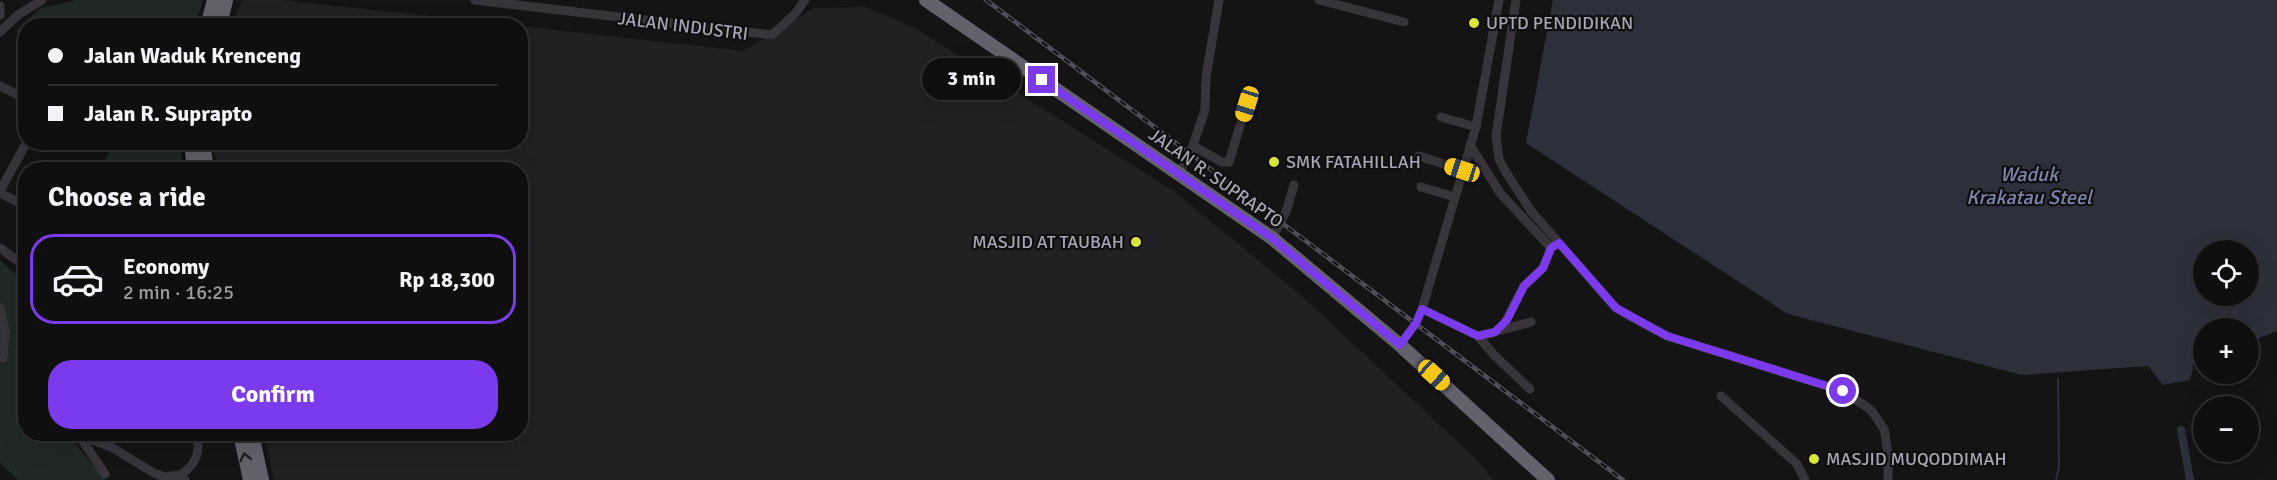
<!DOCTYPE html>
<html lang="en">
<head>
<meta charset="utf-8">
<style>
	body { margin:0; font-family:Signika,sans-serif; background:#191819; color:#f1f3f6; height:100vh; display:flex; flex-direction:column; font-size:22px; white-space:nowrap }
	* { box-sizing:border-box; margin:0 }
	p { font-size:20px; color:#9c9c9f }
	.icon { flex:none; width:33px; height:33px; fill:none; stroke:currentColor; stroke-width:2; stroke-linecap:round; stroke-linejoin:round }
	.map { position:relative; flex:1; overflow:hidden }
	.panel { position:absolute; left:18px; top:162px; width:510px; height:279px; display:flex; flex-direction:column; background:#100f10; border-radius:24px; box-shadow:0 6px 24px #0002,0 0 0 2px #302f30 }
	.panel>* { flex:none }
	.hud { position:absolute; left:18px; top:18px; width:510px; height:132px; border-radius:24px; box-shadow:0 6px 24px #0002,0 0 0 2px #302f30; display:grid; align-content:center; height:132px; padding:0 30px; background:#100f10 }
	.tools { position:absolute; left:2193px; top:240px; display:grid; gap:12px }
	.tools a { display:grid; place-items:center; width:66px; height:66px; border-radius:50%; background:#100f10; box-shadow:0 6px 24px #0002,0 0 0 2px #302f30; font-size:30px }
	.end { position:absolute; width:27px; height:27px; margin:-14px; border:8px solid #7c3aed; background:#fff; box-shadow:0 0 0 3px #fff }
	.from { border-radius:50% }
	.bubble { position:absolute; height:42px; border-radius:21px; background:#100f10; box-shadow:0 6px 24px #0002,0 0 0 2px #302f30; font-size:20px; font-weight:700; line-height:42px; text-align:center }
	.car { position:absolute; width:18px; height:36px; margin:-18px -9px; border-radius:8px; box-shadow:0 0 4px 2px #0007; background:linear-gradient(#f5c518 24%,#345 0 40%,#f5c518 0 76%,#345 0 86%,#f5c518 0) }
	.hud b { display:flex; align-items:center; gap:21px; height:57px; font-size:22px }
	.hud b+b { border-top:2px solid #302f30 }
	.hud i { width:15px; height:15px; background:#f1f3f6 }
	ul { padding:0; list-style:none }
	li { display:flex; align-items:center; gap:18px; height:90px; margin:0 12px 9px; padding:0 18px; border:3px solid transparent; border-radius:24px }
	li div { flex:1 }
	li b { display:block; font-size:22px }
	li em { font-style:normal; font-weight:700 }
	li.current { border-color:#7c3aed }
	li>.icon { width:54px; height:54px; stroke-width:1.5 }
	h2 { padding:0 30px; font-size:27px; line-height:72px }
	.primary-button { display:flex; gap:12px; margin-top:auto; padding:12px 30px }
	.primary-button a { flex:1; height:69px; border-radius:24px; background:#7c3aed; color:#fff; font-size:24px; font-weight:700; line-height:69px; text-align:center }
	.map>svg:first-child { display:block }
</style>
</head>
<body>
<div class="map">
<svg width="2277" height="480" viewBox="0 0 2277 480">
	<rect width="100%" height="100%" fill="#151415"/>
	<!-- built -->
	<g fill="#212022">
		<path d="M242,0H281L514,25H232Z"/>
		<path d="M865,7L913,27L1175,192L1303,297L1473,456L1494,480H274L264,434H520V170L217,169L213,143L520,142L521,26L743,51L814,8Z"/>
	</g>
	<!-- green -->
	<g fill="#202825">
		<path d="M77,0H203L195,25L26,26L25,36L16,31L40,8Z"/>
		<path d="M115,143H181L182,169H100Z"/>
		<path d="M0,260L25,282V306L16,343L25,363L26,434H67L106,480H18L0,463Z"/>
	</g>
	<!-- water -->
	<path fill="#2d2f3a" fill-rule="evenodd" d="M1553,0H2277V331L2249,342L2248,328H2204L2203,359L2194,363L2190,380L2163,385L2148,366L2022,375L1788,314L1526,143ZM2204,250H2248V296H2204Z"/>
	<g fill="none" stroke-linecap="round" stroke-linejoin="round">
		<!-- stream -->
		<path stroke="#2d2f3a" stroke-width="2" d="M2056,480L2059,467L2058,379"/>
		<!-- canal -->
		<path stroke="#2d2f3a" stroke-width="8" d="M2181,430L2190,480"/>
		<!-- minor -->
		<g stroke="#37353a" stroke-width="9">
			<path d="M475,0L772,35L795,14L805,0"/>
			<path d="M1319,0L1404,22"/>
			<path d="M1516,0L1496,136L1499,159L1504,169L1531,211L1616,308L1635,319L1667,336L1843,391L1871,410L1884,429L1888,453V480"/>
			<path d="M0,6V15"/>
			<path d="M0,32L18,15L42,0"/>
			<path d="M0,86L26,99"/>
			<path d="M1441,117L1476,127"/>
			<path d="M1470,145L1500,193L1551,248"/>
			<path d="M1193,146L1222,162H1229L1250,93"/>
			<path d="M1417,160L1419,156L1462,170"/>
			<path d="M1179,173L1190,154L1205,110L1206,77L1219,0"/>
			<path d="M1421,187L1455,197"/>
			<path d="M0,191L24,147"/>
			<path d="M0,193L26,206"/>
			<path d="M1272,238L1286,212L1294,185"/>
			<path d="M0,248L26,267"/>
			<path d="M0,308L5,331L3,358"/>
			<path d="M1422,309L1478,336L1494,355L1530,389"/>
			<path d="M1498,331L1531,322"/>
			<path d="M1478,336L1495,332L1504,324L1524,286L1543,268L1551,248L1556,245"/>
			<path d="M1400,345L1416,323L1422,309L1476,127L1499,0"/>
			<path d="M1721,396L1797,464L1805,480"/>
			<path d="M78,434L105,474"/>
			<path d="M79,435L111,447L154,473L164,477L180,475L185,480"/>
			<path d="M180,475C197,464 200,453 197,434"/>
		</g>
		<!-- highway -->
		<g stroke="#63616b" stroke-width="14">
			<path d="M926,0L1272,238L1400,345L1548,480"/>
			<path d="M207,26L214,0"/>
			<path d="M220,26L226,0"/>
			<path d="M191,142L194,170"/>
			<path d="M203,142L207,170"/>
			<path d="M240,434L250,480"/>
			<path d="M252,434L262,480"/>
		</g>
		<!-- rail casing -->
		<g stroke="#504e55" stroke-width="4.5">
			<path id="rail" d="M986,0L1623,480"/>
		</g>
		<!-- rail -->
		<use href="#rail" stroke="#100f10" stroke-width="2" stroke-dasharray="7" stroke-linecap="butt"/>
	</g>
	<!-- one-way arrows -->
	<defs><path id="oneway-chevron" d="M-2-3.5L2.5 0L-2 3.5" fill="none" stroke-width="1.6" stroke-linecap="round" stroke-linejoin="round" transform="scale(1.5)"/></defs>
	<use stroke="#211f22" href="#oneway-chevron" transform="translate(245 457) rotate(-103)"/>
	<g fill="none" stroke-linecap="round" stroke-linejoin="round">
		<!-- route -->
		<path stroke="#7c3aed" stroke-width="8" d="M1042,80L1272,238L1400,345L1416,323L1422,309L1478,336L1495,332L1507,320L1524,286L1543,268L1551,248L1559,243L1616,308L1667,336L1843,391"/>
	</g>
	<!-- markers -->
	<g fill="#d6e63b" stroke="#100f10" stroke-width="2">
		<circle cx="1474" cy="23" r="6"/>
		<circle cx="1274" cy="162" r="6"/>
		<circle cx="1136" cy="242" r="6"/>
		<circle cx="1814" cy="459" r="6"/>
	</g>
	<g text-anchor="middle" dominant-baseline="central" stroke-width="4.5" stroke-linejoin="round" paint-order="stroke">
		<!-- poi labels -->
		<g font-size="18" fill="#a8a6b5" stroke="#100f10" text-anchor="start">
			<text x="1486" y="23">UPTD PENDIDIKAN</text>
			<text x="1286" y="162">SMK FATAHILLAH</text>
			<text x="1124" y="242" text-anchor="end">MASJID AT TAUBAH</text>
			<text x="1826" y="459">MASJID MUQODDIMAH</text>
		</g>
		<!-- street labels -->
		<g font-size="18" fill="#a8a6b5" stroke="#100f10">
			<text transform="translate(683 26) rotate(7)">JALAN INDUSTRI</text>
			<text transform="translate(1216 178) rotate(35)">JALAN R. SUPRAPTO</text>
		</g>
		<!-- water labels -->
		<g font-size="20" font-style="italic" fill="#7f84ae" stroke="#100f10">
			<text x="2029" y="174">Waduk<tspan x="2029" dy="23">Krakatau Steel</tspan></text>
		</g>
	</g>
</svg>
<div class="tools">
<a><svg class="icon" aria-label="locate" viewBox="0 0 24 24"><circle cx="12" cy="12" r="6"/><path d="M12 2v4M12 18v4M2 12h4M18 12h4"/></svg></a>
<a>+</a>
<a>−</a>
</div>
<i class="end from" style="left:1843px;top:391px"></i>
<i class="end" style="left:1042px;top:80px"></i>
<div class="bubble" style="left:922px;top:58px;width:99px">3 min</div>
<i class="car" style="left:1247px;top:104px;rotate:197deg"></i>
<i class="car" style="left:1462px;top:170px;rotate:288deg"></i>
<i class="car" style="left:1434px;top:375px;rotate:132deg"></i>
<div class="hud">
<b><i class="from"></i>Jalan Waduk Krenceng</b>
<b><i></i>Jalan R. Suprapto</b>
</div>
<section class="panel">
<h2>Choose a ride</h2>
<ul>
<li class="current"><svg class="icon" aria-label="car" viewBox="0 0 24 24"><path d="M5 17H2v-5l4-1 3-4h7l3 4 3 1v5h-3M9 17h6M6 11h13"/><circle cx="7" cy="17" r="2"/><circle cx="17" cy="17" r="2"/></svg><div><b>Economy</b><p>2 min · 16:25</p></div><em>Rp 18,300</em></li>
</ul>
<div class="primary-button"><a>Confirm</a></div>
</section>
</div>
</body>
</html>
